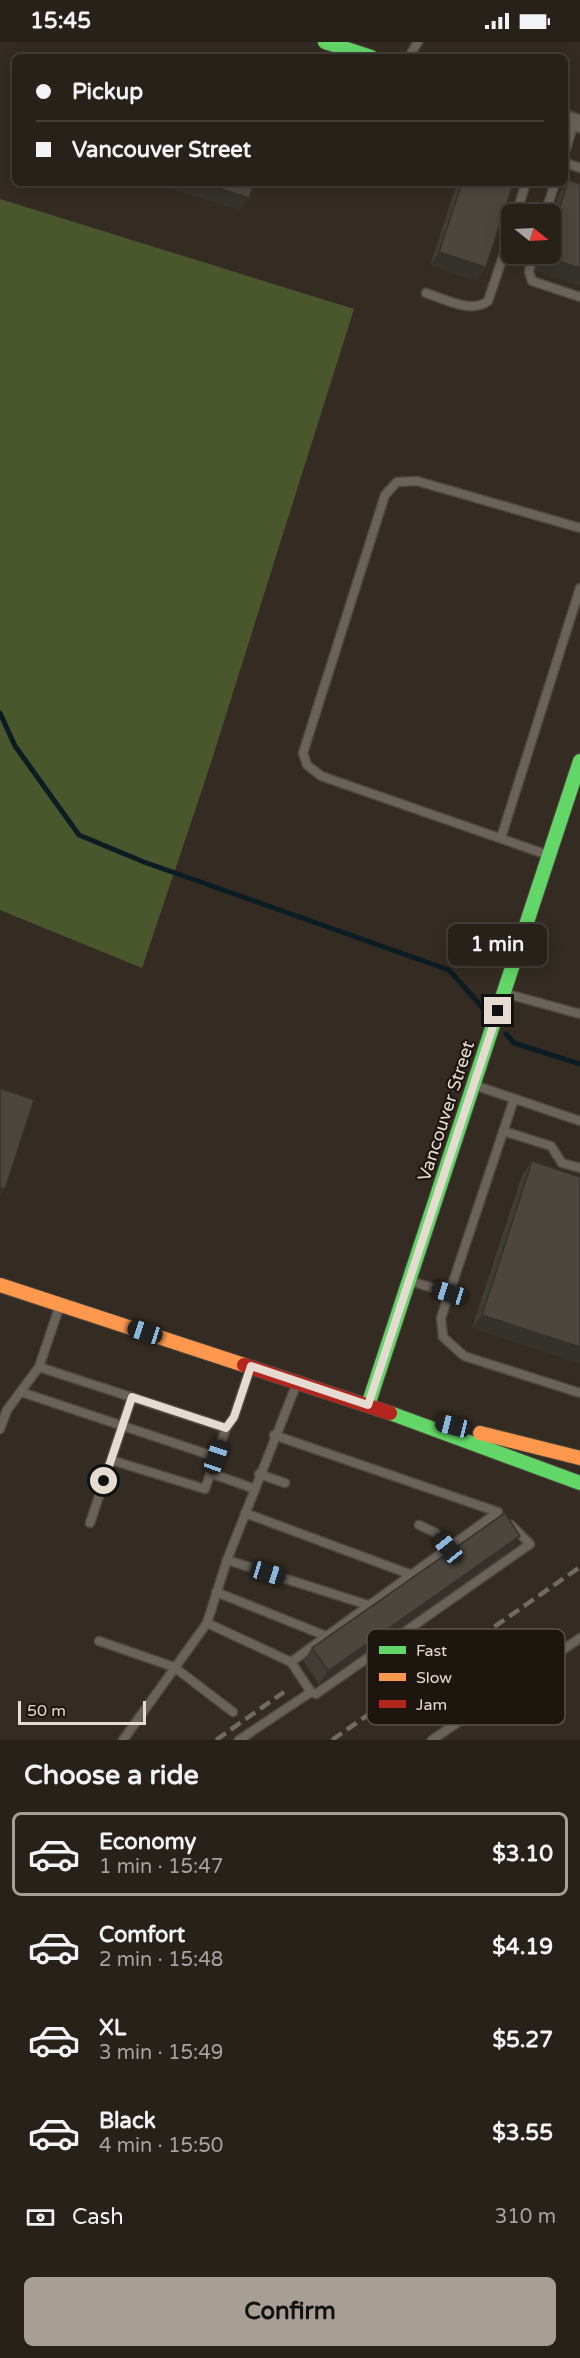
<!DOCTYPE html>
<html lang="en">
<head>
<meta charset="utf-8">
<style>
	body { margin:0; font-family:"Varela Round",sans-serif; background:#332e27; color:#f1f3f6; height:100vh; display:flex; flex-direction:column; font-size:22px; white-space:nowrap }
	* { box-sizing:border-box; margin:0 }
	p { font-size:20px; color:#a4a3a2 }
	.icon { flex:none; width:33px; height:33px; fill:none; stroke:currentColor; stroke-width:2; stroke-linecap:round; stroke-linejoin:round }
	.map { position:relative; height:1698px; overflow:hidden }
	.side { display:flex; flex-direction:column; background:#27211a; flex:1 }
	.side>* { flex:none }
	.banner { position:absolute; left:12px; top:12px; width:556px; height:132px; border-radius:9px; box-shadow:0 3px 15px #0003,0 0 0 2px #433e39; display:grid; align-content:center; height:132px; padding:0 24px; background:#27211a }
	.needle { width:39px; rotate:108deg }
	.tools { position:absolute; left:501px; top:162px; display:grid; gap:12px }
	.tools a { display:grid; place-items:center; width:60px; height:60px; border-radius:9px; background:#27211a; box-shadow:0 3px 15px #0003,0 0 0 2px #433e39; font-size:30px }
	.scale { position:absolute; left:18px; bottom:15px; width:128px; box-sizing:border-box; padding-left:6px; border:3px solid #e5dbd1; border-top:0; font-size:16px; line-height:21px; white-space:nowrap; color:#e5dbd1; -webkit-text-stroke:4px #1d160f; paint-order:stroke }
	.end { position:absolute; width:27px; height:27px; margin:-14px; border:8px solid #e5dbd1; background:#111; box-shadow:0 0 0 3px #111 }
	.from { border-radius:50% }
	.bubble { position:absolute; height:42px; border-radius:9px; background:#27211a; box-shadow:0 3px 15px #0003,0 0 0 2px #433e39; font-size:20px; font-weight:800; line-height:42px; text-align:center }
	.car { position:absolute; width:18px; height:36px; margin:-18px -9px; border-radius:8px; box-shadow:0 0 4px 2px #0007; background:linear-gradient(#222 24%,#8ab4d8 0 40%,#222 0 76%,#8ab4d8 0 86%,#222 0) }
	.banner b { display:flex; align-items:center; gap:21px; height:57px; font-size:22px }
	.banner b+b { border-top:2px solid #433e39 }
	.banner i { width:15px; height:15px; background:#f1f3f6 }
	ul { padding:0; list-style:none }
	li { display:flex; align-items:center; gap:18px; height:84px; margin:0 12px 9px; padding:0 12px; border:3px solid transparent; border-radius:9px }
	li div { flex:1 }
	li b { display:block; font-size:22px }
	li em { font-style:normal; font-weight:800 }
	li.active { border-color:#a79e94 }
	li>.icon { width:54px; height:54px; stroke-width:1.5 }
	h2 { padding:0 24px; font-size:27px; line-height:72px }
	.pay { display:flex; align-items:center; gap:15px; height:66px; padding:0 24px; font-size:22px }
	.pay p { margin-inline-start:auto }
	.cta { display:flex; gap:12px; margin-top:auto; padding:12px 24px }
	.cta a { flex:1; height:69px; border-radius:9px; background:#a79e94; color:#111; font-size:24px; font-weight:800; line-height:69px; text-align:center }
	.status { display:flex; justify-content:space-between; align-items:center; height:42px; padding:0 30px; background:#27211a; direction:ltr }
	.status svg { height:16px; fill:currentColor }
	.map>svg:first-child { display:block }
</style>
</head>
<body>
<div class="status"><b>15:45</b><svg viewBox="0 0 49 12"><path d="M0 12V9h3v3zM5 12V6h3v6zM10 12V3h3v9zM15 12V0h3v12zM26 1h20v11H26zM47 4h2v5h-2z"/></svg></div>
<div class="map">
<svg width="580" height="1698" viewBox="0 0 580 1698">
	<rect width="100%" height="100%" fill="#342c23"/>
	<!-- forest -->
	<path fill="#4a562c" d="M0,157L354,267L207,733L142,926L0,868Z"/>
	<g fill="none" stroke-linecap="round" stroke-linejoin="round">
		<!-- stream -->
		<g stroke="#0b1d22" stroke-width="5">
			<path d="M0,671L15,704L79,793L144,820L449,928L483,966"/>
			<path d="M506,992L514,1001L580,1022"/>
		</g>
		<!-- lane casing -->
		<g stroke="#4f4840" stroke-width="11">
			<g id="lane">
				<path d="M409,15L418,0"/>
				<path d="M566,107L574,80"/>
				<path d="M566,121L580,126"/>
				<path d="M516,172L526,141"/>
				<path d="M545,172L555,141"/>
				<path d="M533,212L529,230L532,239L580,255"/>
				<path d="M426,251C445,257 471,272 488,259L512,188"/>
				<path d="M501,796L580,546"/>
				<path d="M548,813L321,734L307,723L303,711L385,453L397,440L417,439L580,486"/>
				<path d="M504,951L580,972"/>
				<path d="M474,1043L580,1079"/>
				<path d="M514,1057L441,1276L443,1295L464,1314L580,1351"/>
				<path d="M503,1089L551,1104L562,1121L580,1126"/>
				<path d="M410,1239L449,1251"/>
				<path d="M60,1263L39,1325L226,1386L234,1375L250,1327"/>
				<path d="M21,1350L216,1415"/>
				<path d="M0,1387L7,1368L39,1325"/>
				<path d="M274,1393L498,1470L291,1620"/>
				<path d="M111,1418L205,1447L226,1386"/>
				<path d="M210,1431L255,1447"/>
				<path d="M259,1432L285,1441"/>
				<path d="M245,1471L412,1533"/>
				<path d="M90,1481L132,1355"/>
				<path d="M419,1483L436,1491L448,1506"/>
				<path d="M227,1518L371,1564"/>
				<path d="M216,1550L326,1594"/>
				<path d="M99,1599L174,1625L233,1670"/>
				<path d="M311,1650L316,1652L530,1502L511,1483"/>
				<path d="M123,1698L207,1581"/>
				<path d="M239,1698L311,1650L291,1620L207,1581L227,1518L297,1341"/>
				<path d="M432,1698L580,1596"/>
			</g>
		</g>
		<!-- street casing -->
		<g stroke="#4f4840" stroke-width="20">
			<path id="street" d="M566,77L580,82"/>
		</g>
		<!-- fast casing -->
		<g stroke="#4f4840" stroke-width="16">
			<g id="fast">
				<path d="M325,0L371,15"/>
				<path d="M368,1363L580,719"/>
				<path d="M390,1371L580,1441"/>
			</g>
		</g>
		<!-- slow casing -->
		<g stroke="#4f4840" stroke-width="16">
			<g id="slow">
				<path d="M0,1243L244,1323"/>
				<path d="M480,1391L580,1416"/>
			</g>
		</g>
		<!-- jam casing -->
		<g stroke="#4f4840" stroke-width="16">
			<path id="jam" d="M244,1323L390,1371"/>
		</g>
		<!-- lane -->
		<use href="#lane" stroke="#6a635b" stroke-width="8"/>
		<!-- street -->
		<use href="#street" stroke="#6a635b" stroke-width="16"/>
		<!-- fast -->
		<use href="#fast" stroke="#63d668" stroke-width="14"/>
		<!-- slow -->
		<use href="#slow" stroke="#ff974d" stroke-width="14"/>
		<!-- jam -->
		<use href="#jam" stroke="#b3261e" stroke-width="14"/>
		<!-- rail -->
		<g stroke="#706a64" stroke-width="4.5" stroke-dasharray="12 6" stroke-linecap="butt">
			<path d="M216,1698L284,1650"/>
			<path d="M332,1698L580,1525"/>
		</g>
	</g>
	<!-- wall -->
	<g fill="#413c35">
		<path d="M568,138L580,243L536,229L541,212H550V179L559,152Z"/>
		<path d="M457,141H507L486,225L476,239L430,223Z"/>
		<path d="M532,1119L580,1135V1321L472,1286L522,1133Z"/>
		<path d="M520,1494L511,1508L319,1642L303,1619L312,1606Z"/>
	</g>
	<!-- shaded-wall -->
	<g fill="#35312b">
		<path d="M170,141H203L249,156L240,169L167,146Z"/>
		<path d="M439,210L486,225L476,239L430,223Z"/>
		<path d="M545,215L580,226V243L536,229Z"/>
		<path d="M0,1145L5,1147L0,1155Z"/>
		<path d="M482,1273L580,1305V1321L472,1286Z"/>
		<path d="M520,1494L511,1508L319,1642L328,1629Z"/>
	</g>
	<!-- building -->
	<g fill="#4c463e" stroke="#35312b" stroke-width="1.5">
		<path d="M568,138L580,142V226L545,215L546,212H550V197Z"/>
		<path d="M203,141H254L249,156Z"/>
		<path d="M462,141H507L513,143L486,225L439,210Z"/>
		<path d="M0,1046L34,1058L5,1147L0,1145Z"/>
		<path d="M532,1119L580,1135V1305L482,1273Z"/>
		<path d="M505,1471L520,1494L328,1629L312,1606Z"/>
	</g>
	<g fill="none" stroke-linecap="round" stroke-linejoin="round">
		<!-- route -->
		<path stroke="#e5dbd1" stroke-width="8" d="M104,1439L132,1355L226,1386L234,1375L251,1324L368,1363L498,969"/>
	</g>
	<g text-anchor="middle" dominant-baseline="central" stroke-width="4.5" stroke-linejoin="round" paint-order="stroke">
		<!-- street labels -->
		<g font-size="18" fill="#e5dbd1" stroke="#1d160f">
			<text transform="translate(446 1069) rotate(-72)">Vancouver Street</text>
		</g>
	</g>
	<!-- legend -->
	<rect x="367" y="1587" width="198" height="96" rx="9" fill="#1d160f" stroke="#595149" stroke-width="1.5"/>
	<rect x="379" y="1604" width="27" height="8" fill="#63d668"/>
	<rect x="379" y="1631" width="27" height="8" fill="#ff974d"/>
	<rect x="379" y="1658" width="27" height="8" fill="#b3261e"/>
	<g font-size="16" fill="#e5dbd1">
		<text x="416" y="1614">Fast</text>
		<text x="416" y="1641">Slow</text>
		<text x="416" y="1668">Jam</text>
	</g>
</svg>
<div class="tools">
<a><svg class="needle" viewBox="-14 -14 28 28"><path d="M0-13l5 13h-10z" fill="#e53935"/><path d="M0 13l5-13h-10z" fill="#a4a3a2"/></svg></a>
</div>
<div class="scale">50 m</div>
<i class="end from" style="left:104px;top:1439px"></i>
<i class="end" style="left:498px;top:969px"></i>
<div class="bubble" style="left:448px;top:882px;width:99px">1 min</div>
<i class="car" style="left:449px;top:1251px;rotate:287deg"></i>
<i class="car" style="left:145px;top:1290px;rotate:288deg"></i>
<i class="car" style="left:453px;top:1384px;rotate:284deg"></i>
<i class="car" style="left:216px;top:1415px;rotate:19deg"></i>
<i class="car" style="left:448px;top:1506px;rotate:321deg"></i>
<i class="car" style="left:268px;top:1531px;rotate:107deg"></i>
<div class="banner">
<b><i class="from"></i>Pickup</b>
<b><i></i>Vancouver Street</b>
</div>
</div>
<section class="side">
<h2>Choose a ride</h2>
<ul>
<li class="active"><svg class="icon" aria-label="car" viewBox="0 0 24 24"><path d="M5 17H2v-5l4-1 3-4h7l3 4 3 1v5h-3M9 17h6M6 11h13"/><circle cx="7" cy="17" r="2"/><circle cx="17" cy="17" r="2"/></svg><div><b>Economy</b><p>1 min · 15:47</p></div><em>$3.10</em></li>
<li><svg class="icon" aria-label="car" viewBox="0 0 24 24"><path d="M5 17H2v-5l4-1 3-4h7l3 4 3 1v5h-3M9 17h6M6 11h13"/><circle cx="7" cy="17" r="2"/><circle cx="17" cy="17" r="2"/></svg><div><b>Comfort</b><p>2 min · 15:48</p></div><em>$4.19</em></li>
<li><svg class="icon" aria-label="car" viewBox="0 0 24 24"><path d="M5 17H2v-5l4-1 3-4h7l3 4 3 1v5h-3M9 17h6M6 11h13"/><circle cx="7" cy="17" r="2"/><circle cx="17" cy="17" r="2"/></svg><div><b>XL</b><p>3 min · 15:49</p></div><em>$5.27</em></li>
<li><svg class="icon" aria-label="car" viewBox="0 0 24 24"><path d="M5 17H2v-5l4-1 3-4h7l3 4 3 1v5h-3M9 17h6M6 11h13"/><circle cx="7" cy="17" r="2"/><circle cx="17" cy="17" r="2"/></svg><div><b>Black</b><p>4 min · 15:50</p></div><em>$3.55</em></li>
</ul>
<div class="pay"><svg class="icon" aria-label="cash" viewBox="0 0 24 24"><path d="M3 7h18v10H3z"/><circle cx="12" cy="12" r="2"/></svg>Cash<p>310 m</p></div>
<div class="cta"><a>Confirm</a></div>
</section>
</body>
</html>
